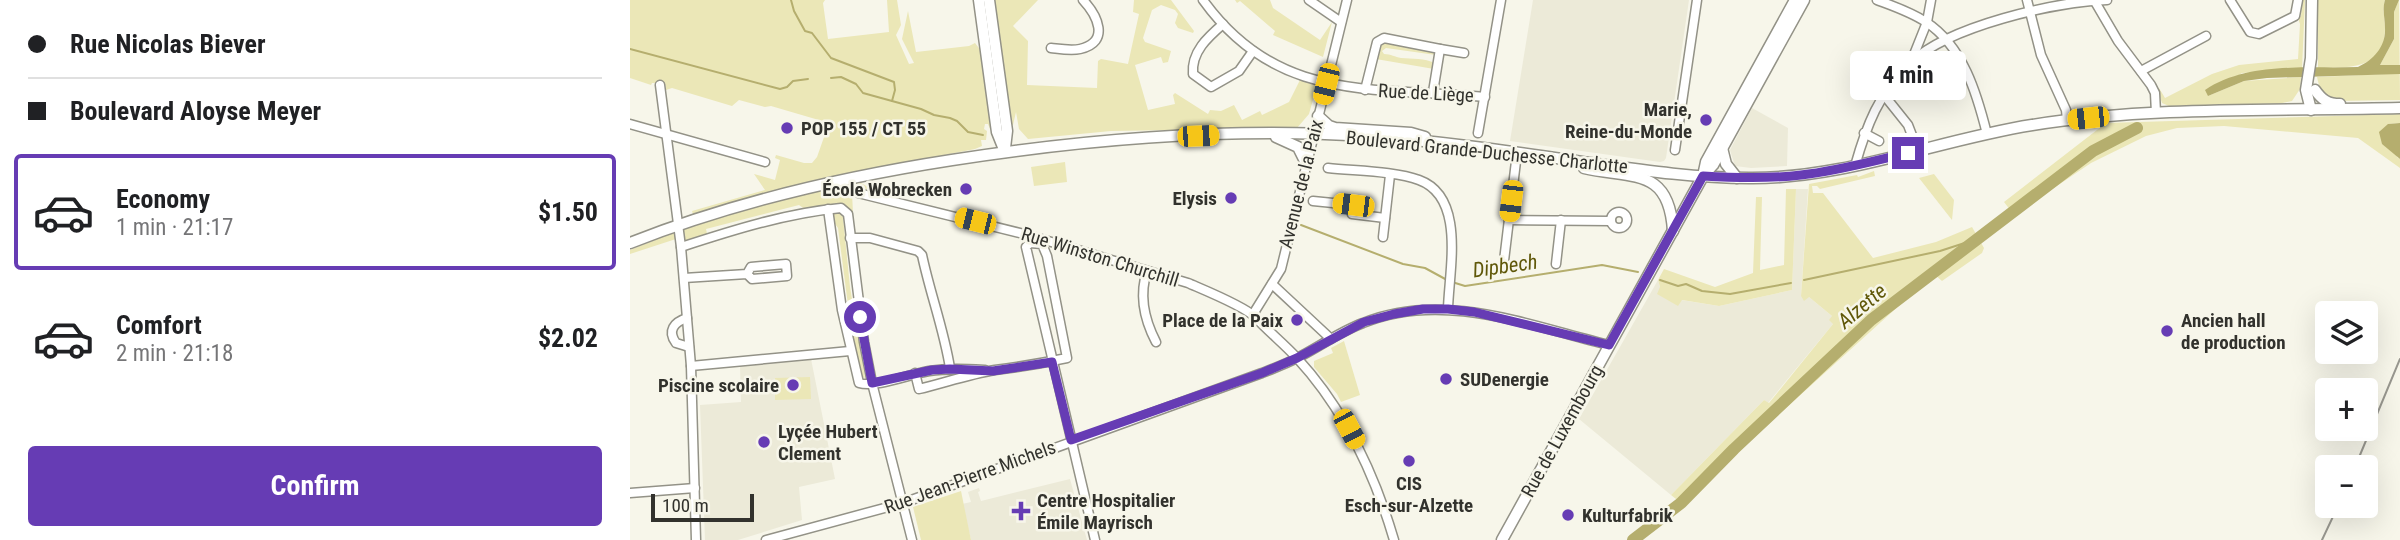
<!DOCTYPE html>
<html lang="en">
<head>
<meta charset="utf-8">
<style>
	body { margin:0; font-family:"Roboto Condensed",sans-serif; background:#f2f2f2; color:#202124; height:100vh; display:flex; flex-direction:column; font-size:26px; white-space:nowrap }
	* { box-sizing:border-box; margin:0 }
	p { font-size:23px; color:#757577 }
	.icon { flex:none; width:38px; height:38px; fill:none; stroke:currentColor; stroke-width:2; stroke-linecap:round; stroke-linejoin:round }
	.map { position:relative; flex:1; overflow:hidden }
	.drawer { display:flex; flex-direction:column; background:#fff; width:630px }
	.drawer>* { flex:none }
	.top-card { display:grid; align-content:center; height:154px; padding:0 28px; background:#fff }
	.buttons { position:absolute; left:1685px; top:301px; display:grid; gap:14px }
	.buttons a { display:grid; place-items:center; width:63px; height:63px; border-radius:7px; background:#fff; box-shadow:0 7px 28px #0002; font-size:35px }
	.scale { position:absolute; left:21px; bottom:18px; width:103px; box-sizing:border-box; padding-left:7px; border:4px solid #32322d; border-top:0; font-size:19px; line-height:24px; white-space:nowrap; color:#32322d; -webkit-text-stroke:5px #f7f6ea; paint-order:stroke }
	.end { position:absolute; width:32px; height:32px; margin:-16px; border:9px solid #663cb4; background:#fff; box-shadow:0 0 0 4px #fff }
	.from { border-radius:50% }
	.bubble { position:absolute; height:49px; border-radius:7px; background:#fff; box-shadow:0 7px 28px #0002; font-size:23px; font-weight:700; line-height:49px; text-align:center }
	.car { position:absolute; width:21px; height:42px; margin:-21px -10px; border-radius:9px; box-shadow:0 0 5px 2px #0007; background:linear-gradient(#f5c518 24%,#345 0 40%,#f5c518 0 76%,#345 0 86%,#f5c518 0) }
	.top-card b { display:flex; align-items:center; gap:24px; height:66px; font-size:26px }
	.top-card b+b { border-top:2px solid #e0e0e0 }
	.top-card i { width:18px; height:18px; background:#202124 }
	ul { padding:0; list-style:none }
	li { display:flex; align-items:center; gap:21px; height:116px; margin:0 14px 10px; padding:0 14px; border:4px solid transparent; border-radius:7px }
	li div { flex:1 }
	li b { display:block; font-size:26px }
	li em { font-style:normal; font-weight:700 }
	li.on { border-color:#663cb4 }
	li>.icon { width:63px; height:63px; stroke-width:1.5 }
	.primary-button { display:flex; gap:14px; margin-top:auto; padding:14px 28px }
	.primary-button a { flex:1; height:80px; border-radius:7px; background:#663cb4; color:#fff; font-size:28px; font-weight:700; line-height:80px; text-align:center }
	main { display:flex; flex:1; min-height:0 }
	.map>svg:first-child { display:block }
</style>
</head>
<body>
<main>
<section class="drawer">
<div class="top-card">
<b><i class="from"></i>Rue Nicolas Biever</b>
<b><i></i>Boulevard Aloyse Meyer</b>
</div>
<ul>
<li class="on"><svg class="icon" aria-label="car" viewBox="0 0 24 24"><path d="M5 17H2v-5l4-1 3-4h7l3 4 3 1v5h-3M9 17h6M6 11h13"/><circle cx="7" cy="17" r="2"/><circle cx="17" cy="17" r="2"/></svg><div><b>Economy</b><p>1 min · 21:17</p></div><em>$1.50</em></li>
<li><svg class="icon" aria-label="car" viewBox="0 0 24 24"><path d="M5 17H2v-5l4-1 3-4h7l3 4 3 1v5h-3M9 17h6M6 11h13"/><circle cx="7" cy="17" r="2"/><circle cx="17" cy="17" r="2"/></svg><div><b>Comfort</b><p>2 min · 21:18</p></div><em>$2.02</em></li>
</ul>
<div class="primary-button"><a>Confirm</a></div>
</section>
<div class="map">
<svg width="1770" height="540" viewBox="0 0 1770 540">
	<rect width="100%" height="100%" fill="#f7f6ea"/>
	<!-- built -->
	<g fill="#ecead8">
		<path d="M903,0H1059L1036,158L1034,161L1030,162L880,141Z"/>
		<path d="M1122,108L1158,128L1157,166L1121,168L1105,166L1100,150Z"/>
		<path d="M1166,189H1178L1171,296L1179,297L1202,316L1203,324L1138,403L1134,400L1041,495L949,419L1028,280L1030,287L1051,300L1089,306L1162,290Z"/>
		<path d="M181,359L205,479L169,487L172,520L108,540H75L70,405L111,402L110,366Z"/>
		<path d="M440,479L457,540H341L332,504L341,502L338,492L349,488L350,491L348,492L351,501Z"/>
	</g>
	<!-- green -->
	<g fill="#ebe7b7">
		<path d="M0,0H195L193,3L198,39L259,32L257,0H267L271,25L266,35L279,64L284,63L272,39L278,11L286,52L339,46L345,43L352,52L364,129H360L358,124H355L354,129L357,131L356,140H351L352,146L345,149C250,168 155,185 63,214L62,211L135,190L124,174L145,180L150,160L145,158L146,155L174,163H182L187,157L199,123L141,106L135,107L109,100L102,106L42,88L36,90L35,83H22L21,85L0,78Z"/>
		<path d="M363,0H408L383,26L398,41L397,85L467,88L468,61L471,59L498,64L509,14L503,12L504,0H541L564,31L563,33L548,28L545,23L548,14L545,10L531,5L522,10L513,38L515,42L541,51L538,62L533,63L531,57L505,65L518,110L545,104L543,95L545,93L578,114L580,110L591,111L604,105L612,120L630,111L632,115L659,102L670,80L684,85L686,89L679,114L667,128L481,131L398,139L389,129L386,112L383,125L380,127Z"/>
		<path d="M605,0H640L643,8L690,40L702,22L693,57L643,35L645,31L610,1L607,3Z"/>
		<path d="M1672,0H1675L1672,69L1612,73L1578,96L1614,81L1671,77L1670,89L1662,101L1643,105L1539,106L1532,103L1528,91L1529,88L1535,98L1582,74L1609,65L1668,59L1670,24L1668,18L1671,16Z"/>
		<path d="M1688,0H1755C1752,10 1755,18 1755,28C1755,71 1718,67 1688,68Z"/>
		<path d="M1769,0L1770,100L1707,101C1693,96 1690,91 1687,77L1755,74L1750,65L1764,39V12Z"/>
		<path d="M754,41L804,51L806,55L756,48L752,51L754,54C761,54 765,57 771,58C783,59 794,58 805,63L804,69L746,59L749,45Z"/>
		<path d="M1770,114V123L1758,124L1767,157L1770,159V168L1728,138L1594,126L1547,128L1516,136L1461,163L1384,215L1374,202L1476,123Z"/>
		<path d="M435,162L437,182L404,186L401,167Z"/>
		<path d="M1244,171L1245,176L1190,189L1187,186H1182L1183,193H1193L1243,258L1306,242L1342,227L1354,248L1352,253L1312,281L1304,274L1051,503L1041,495L1134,400L1139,403L1203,324L1199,320L1202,316L1179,297L1174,301L1171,296L1179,184L1227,175L1228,177Z"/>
		<path d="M1304,174L1324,200L1322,220L1289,178Z"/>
		<path d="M229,182L242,189L248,188L252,193L238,189L222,193L223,213L218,214L215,210L179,212L169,205L76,229L78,238L51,247L49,238L0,254V250C74,219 151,199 229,182Z"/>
		<path d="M1156,189H1166L1162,290L1089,306L1052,300L1048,306L1027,294L1030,287L1028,280L1034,269L1085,287L1123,273L1126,197H1132L1130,270L1154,265Z"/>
		<path d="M207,211L213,217L220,287L235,378L232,377L221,328L208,228L203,221V213Z"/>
		<path d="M714,341L730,395L711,402L707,394L684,367V361L703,353L701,348Z"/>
		<path d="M180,377L181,399L145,400V378Z"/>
		<path d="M331,491L341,540H291L283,507Z"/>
	</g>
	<!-- water -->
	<g fill="#b5ae6e">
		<path d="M1755,0H1769L1764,12V39L1750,65H1770V74L1637,78L1614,81L1578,96L1575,90C1619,61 1677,69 1728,67C1744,60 1756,46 1755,28C1755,18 1752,10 1755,0Z"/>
		<path d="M1770,123V159L1752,144L1749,132L1758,124Z"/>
	</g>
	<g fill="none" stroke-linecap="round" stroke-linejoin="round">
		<!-- stream -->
		<g stroke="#b5ae6e" stroke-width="2">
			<path d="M161,0L164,11L175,31L182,33L201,58L264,82L265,90L262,101"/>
			<path d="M0,49L150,89L157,87L163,81L178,79"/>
			<path d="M201,78L211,77L226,84L233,93L291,109L304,115L320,118L327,121L338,132L353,135"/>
			<path d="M671,225L773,264L795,268L817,280"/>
			<path d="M1030,280L1048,286L1056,284L1072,291L1100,294L1161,283"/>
			<path d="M1174,280L1310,251L1347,239"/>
			<path d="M822,282L835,286L972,265L1008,272"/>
		</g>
		<!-- river -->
		<path stroke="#b5ae6e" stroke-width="12" d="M1003,540L1051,503L1104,449L1241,320L1463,151L1507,128"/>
		<!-- minor casing -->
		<g stroke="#939287" stroke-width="11">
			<g id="minor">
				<path d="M573,0C648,104 743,86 855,97"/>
				<path d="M679,0L711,22"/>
				<path d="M1247,0C1263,6 1281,12 1296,22C1333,46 1347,94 1357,134"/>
				<path d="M1397,0L1411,55L1436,110L1437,120"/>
				<path d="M1464,0L1488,41L1521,85L1525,93L1526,113"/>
				<path d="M1600,0L1620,32L1629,34L1665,16L1668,0"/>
				<path d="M593,24C578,37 561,52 563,74L581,87L609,71L623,51"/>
				<path d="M421,48C430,49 441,51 450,49C481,42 467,15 453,0"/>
				<path d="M810,49L834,53"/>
				<path d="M1281,62L1297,22L1301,0"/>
				<path d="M1511,71L1576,36"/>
				<path d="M30,85L51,247L61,366L66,540"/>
				<path d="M735,90L747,42L754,38L810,49L803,92"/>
				<path d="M1254,95L1278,125L1288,151"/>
				<path d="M0,124L135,162"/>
				<path d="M848,133L871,0"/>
				<path d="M1234,133L1249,141"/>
				<path d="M1045,150L1067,0"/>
				<path d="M1225,166C1236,127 1249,92 1280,63C1319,26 1424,2 1477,0"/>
				<path d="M698,168C724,171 765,171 789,180C836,197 819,270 818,309"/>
				<path d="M228,193L398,235L558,283C574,290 614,306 625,317C638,331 654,344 667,358C715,410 744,472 764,540"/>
				<path d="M683,201L723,205L722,214L755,218"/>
				<path d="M198,209L212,310L229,383C246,388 280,374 299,371C318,368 336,369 355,370"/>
				<circle cx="989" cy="220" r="8"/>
				<path d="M879,220L981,221"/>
				<path d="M753,237L760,175"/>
				<path d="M220,238H240L288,251L292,255C300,293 314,330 320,368"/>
				<path d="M51,247C103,230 157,213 211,208L218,214L234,342L242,383L282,540"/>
				<path d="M926,264L931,220"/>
				<path d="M873,269L887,153"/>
				<path d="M517,271C509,295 514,319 526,342"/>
				<path d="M54,278L117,274L122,279L157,276L156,264L121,267L117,274"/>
				<path d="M642,284L701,339"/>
				<path d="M625,317V311L651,269L717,0"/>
				<path d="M57,318C44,322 37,331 46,343L59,347"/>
				<path d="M61,366L220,351"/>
				<path d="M285,373L289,389C314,383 340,374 365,370C390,367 413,363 437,358L417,256L412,244L400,243L396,247L465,540"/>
				<path d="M0,493L65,488"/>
				<path d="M136,540L273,503L632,373C644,368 656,364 667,358C689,347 709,332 733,323C813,290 900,326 979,345"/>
			</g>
		</g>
		<!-- major casing -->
		<g stroke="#939287" stroke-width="13">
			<g id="major">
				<path d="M349,0L367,132L375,152"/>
				<path d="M359,0L377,131L375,148"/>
				<path d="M1685,90C1692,100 1698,104 1710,104"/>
				<path d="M1681,110L1676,90L1681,58L1682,0"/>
				<path d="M688,116L699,126L705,128L781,133L795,137"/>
				<path d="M646,137L668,147L676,163"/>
				<path d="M1092,148L1096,164L1107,178"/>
				<path d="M954,168C1003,179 1039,167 1043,231"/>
				<path d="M1073,176L1076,162L1165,0"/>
				<path d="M0,243C104,202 212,177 322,160C458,139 597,127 735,136C813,141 890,153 967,164C1017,171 1068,178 1119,178C1216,179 1307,140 1402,125C1523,106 1648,111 1770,108"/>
				<path d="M872,540L1073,176L1083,165L1174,0"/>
			</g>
		</g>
		<!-- minor -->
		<use href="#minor" stroke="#fff" stroke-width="8"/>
		<!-- major -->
		<use href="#major" stroke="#fff" stroke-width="10"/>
		<!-- rail -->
		<g stroke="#98978f" stroke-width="2">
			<path d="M1725,467L1770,359"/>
			<path d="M1692,540L1708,506"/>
		</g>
	</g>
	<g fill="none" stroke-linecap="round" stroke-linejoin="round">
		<!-- route -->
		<path stroke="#663cb4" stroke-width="9" d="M230,317L242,383L302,370L320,369L363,371L422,362L441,440L632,373L667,358L734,322L764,314L793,309H818L844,312L979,345L1073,176C1106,178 1139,179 1171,175C1208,171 1243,161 1278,153"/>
	</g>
	<!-- markers -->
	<g fill="#663cb4" stroke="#f7f6ea" stroke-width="2.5">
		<circle cx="1076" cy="120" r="7"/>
		<circle cx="157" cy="128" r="7"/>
		<circle cx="336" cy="189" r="7"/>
		<circle cx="601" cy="198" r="7"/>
		<circle cx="667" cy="320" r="7"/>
		<circle cx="1537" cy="331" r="7"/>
		<circle cx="816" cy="379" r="7"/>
		<circle cx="163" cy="385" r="7"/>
		<circle cx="134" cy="442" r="7"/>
		<circle cx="779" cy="461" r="7"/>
		<path d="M387.5 500.5h7v7h7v7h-7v7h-7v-7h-7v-7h7z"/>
		<circle cx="938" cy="515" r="7"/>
	</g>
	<g text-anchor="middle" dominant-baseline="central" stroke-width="5" stroke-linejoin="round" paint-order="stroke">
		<!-- street labels -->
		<g font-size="19" fill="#32322d" stroke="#f7f6ea">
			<text transform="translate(796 93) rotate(3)">Rue de Liège</text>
			<text transform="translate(857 152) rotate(6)">Boulevard Grande-Duchesse Charlotte</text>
			<text transform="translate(671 184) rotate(-76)">Avenue de la Paix</text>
			<text transform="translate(470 257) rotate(17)">Rue Winston Churchill</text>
			<text transform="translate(932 431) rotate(-61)">Rue de Luxembourg</text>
			<text transform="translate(340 477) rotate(-20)">Rue Jean-Pierre Michels</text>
		</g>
		<!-- poi labels -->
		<g font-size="19" font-weight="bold" fill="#32322d" stroke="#f7f6ea" text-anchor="start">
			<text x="1062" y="109" text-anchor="end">Marie,<tspan x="1062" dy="22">Reine-du-Monde</tspan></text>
			<text x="171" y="128">POP 155 / CT 55</text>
			<text x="322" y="189" text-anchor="end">École Wobrecken</text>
			<text x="587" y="198" text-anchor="end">Elysis</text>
			<text x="653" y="320" text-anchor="end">Place de la Paix</text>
			<text x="1551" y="320">Ancien hall<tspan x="1551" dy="22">de production</tspan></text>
			<text x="830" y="379">SUDenergie</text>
			<text x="149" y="385" text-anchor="end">Piscine scolaire</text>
			<text x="148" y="431">Lyçée Hubert<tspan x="148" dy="22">Clement</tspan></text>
			<text x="779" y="483" text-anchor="middle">CIS<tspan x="779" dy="22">Esch-sur-Alzette</tspan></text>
			<text x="407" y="500">Centre Hospitalier<tspan x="407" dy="22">Émile Mayrisch</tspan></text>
			<text x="952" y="515">Kulturfabrik</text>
		</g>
		<!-- water labels -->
		<g font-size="21" font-style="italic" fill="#5f5708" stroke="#f7f6ea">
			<text transform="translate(875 266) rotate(-8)">Dipbech</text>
			<text transform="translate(1232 306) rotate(-40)">Alzette</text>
		</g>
	</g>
</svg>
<div class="buttons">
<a><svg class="icon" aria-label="layers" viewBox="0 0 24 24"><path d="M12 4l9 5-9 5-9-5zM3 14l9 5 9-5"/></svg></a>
<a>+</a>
<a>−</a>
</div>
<div class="scale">100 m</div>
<i class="end from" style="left:230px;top:317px"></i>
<i class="end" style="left:1278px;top:153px"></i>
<div class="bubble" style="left:1220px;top:51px;width:116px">4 min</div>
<i class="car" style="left:696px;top:84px;rotate:194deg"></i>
<i class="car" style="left:1458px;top:118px;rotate:264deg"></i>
<i class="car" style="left:568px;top:136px;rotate:88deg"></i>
<i class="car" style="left:881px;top:201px;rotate:187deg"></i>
<i class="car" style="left:723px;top:205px;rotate:277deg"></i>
<i class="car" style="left:345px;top:221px;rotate:284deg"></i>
<i class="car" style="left:719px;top:429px;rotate:152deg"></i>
</div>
</main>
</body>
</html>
